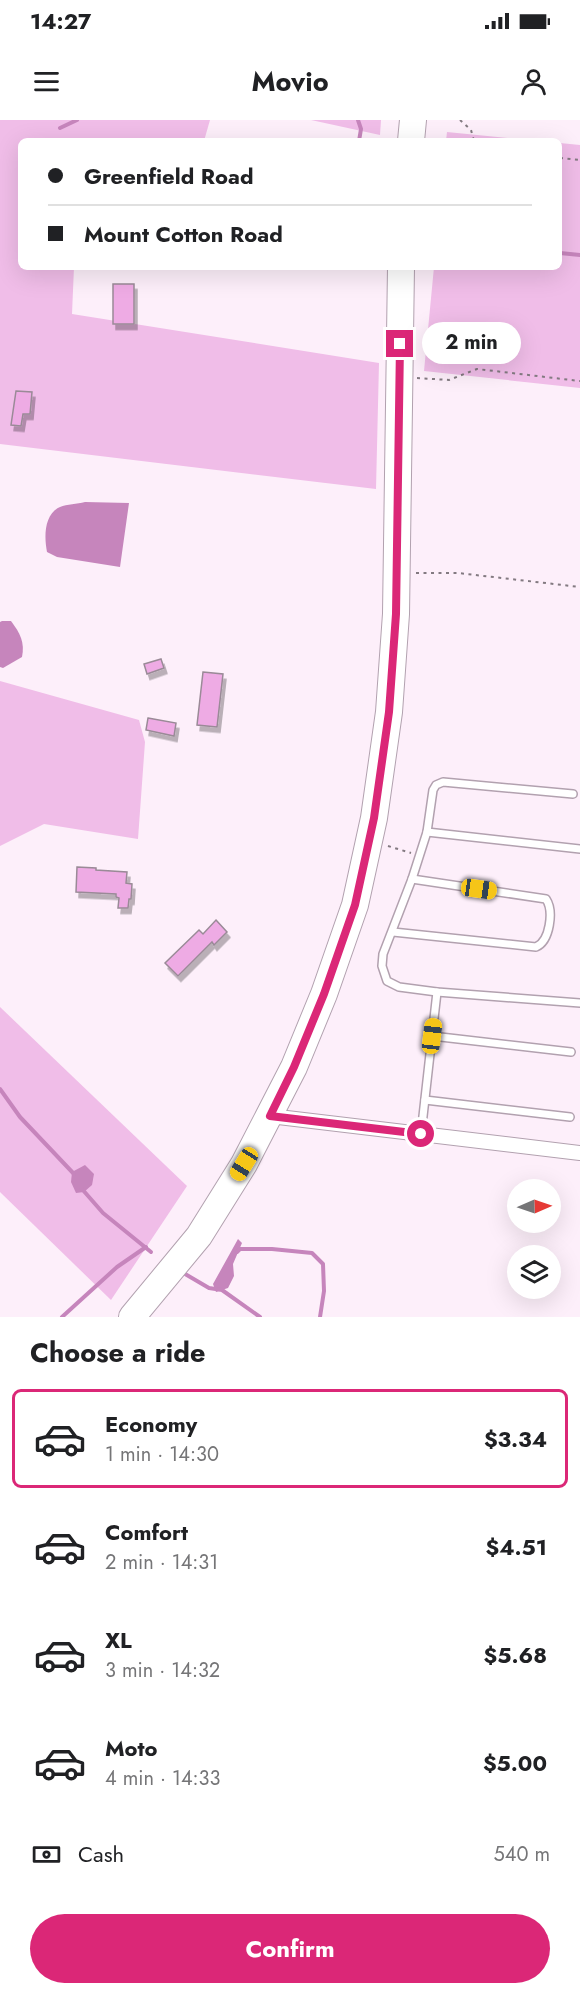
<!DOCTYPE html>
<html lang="en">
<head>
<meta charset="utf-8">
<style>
	body { margin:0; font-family:Jost,sans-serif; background:#f6f6f6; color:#202124; height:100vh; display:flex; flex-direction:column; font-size:22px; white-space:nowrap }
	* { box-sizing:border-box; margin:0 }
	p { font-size:20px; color:#757577 }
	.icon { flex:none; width:33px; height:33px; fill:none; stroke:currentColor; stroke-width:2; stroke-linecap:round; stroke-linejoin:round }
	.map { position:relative; height:1197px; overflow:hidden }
	.drawer { display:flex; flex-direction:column; background:#fff; flex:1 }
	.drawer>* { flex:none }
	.banner { position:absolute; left:18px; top:18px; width:544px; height:132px; border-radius:9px; box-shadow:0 6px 24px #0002; display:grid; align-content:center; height:132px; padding:0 30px; background:#fff }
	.needle { width:39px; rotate:88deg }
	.fabs { position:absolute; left:507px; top:1059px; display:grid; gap:12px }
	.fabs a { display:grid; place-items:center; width:54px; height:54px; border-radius:50%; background:#fff; box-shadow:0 6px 24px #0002; font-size:30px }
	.end { position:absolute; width:27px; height:27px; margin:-14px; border:8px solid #db2777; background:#fff; box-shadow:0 0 0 3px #fff }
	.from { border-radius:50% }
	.bubble { position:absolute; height:42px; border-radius:21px; background:#fff; box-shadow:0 6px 24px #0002; font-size:20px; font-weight:700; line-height:42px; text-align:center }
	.car { position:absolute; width:18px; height:36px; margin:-18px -9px; border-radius:8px; box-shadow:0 0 4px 2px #0007; background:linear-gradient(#f5c518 24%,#345 0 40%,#f5c518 0 76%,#345 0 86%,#f5c518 0) }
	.banner b { display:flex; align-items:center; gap:21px; height:57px; font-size:22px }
	.banner b+b { border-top:2px solid #e0e0e0 }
	.banner i { width:15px; height:15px; background:#202124 }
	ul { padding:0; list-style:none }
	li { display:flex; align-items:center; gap:18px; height:99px; margin:0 12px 9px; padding:0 18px; border:3px solid transparent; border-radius:9px }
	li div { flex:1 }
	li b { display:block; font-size:22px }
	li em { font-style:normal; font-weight:700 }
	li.selected { border-color:#db2777 }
	li>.icon { width:54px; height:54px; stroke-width:1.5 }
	h2 { padding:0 30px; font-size:27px; line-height:72px }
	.pay { display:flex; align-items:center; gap:15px; height:66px; padding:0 30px; font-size:22px }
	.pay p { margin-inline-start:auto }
	.primary-button { display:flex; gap:12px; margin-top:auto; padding:12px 30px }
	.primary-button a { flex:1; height:69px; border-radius:36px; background:#db2777; color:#fff; font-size:24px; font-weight:700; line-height:69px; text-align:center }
	.status { display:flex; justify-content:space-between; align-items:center; height:42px; padding:0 30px; background:#fff; direction:ltr }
	.status svg { height:16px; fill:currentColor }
	header { display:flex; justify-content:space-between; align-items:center; height:78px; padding:0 30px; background:#fff; font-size:27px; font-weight:700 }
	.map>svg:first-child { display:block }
</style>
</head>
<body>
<div class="status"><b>14:27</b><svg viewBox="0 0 49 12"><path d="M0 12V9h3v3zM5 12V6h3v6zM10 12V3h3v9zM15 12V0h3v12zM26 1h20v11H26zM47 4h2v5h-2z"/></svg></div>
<header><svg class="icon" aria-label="menu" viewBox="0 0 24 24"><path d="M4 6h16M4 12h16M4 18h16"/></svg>Movio<svg class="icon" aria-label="person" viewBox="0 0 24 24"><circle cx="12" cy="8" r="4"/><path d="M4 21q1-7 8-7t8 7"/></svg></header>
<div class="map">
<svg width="580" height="1197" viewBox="0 0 580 1197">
	<defs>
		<filter id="shadow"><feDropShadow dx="3" dy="5.5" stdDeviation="0" flood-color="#0004"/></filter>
	</defs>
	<rect width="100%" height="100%" fill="#fdeffa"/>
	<!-- green -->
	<g fill="#f0bde8">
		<path d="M0,0H210L204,21H21V147H74L72,194L379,243L376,369L0,324Z"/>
		<path d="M311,0H381L380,15Z"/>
		<path d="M447,12L539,21H446Z"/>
		<path d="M560,23L580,25V268L424,251L434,147H560Z"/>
		<path d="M0,561L139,600L145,622L138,719L44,704L0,726Z"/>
		<path d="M0,887L187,1066L111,1180L0,1072Z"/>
	</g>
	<!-- water -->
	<g fill="#c685bc">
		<path d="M85,382L129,383L120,447L57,437L47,432C44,417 44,394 60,387C67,384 77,384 85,382Z"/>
		<path d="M2,501H11C20,513 25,522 22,537L3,548L0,547V502Z"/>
		<path d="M85,1045L94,1054L92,1065L84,1072L76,1073L71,1062L72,1052Z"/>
		<path d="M238,1119L242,1123L233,1144L234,1156L228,1168L216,1172L213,1164Z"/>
	</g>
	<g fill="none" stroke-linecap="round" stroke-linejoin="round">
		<!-- stream -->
		<g stroke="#c685bc" stroke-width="4">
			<path d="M358,0L361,9L359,21"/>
			<path d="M60,8L77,0"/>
			<path d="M560,133L580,135"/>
			<path d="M0,969L20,997L74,1054"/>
			<path d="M82,1069L103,1093L151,1132"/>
			<path d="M237,1132L240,1129H272L312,1133L323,1144L324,1171L320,1197"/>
			<path d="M180,1151L209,1168L222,1170L260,1197"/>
			<path d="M62,1197L117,1147L146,1127"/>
		</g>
	</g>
	<!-- building -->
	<g fill="#eeabe4" stroke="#9a8a97" stroke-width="1.5" filter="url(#shadow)">
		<rect x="113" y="164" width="21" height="40"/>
		<path d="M16,271L32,272L30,294H23L21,306L11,305Z"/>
		<path d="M161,539L164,548L147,554L144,544Z"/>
		<path d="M203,552L223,554L217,607L197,605Z"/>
		<path d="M148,598L176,603L174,616L146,610Z"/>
		<path d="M77,747L96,748V750L127,752L126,763L132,764L131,779H129L128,788H118L119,778L116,777V774L76,772Z"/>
		<path d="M216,800L227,812L214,825L212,822L178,856L165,843L199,810L203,814Z"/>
	</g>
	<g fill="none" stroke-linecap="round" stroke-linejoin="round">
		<!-- lane casing -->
		<g stroke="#b2a1af" stroke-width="10">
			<g id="lane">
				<path d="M573,674L443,662L436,665L433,670L427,712L412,759L383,834L382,846L387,861L399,867L437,872L580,883"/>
				<path d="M427,712L580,729"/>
				<path d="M393,812L536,827C550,821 554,791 546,779L412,759"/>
				<path d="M432,916L571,932"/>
				<path d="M425,980L570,997"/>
				<path d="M421,1014L437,872"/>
			</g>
		</g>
		<!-- street casing -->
		<g stroke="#b2a1af" stroke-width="16">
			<path id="street" d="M270,996L580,1033"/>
		</g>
		<!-- highway casing -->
		<g stroke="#b2a1af" stroke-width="28">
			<g id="highway">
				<path d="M411,21L413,0"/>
				<path d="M132,1197L199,1116L244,1044L294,947L324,874L355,785L374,698L389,592L396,494L401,147"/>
			</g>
		</g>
		<!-- path -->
		<g stroke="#837a81" stroke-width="2" stroke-dasharray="3 4.5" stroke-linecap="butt">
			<path d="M460,0L471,10L474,21"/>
			<path d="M560,38L580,40"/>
			<path d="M417,258L449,260L477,249L580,261"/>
			<path d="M416,453H458L580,467"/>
			<path d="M388,726L411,733"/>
		</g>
		<!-- lane -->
		<use href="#lane" stroke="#fff" stroke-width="7"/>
		<!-- street -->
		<use href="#street" stroke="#fff" stroke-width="14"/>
		<!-- highway -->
		<use href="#highway" stroke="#fff" stroke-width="26"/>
	</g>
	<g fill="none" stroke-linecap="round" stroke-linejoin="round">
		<!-- route -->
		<path stroke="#db2777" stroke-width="8" d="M400,224L396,494L389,592L374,698L355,785L324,874L294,947L270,996L421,1014"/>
	</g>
</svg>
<div class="fabs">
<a><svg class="needle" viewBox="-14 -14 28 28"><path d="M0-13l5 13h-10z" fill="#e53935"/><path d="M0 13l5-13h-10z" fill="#757577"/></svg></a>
<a><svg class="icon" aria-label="layers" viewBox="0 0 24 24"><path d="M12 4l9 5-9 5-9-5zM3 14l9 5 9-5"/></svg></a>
</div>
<i class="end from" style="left:421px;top:1014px"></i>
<i class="end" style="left:400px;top:224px"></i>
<div class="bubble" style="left:422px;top:202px;width:99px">2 min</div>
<i class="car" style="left:479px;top:769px;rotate:98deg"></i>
<i class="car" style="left:432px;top:916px;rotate:7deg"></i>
<i class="car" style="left:244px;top:1044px;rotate:212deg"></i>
<div class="banner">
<b><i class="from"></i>Greenfield Road</b>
<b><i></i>Mount Cotton Road</b>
</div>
</div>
<section class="drawer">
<h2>Choose a ride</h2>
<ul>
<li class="selected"><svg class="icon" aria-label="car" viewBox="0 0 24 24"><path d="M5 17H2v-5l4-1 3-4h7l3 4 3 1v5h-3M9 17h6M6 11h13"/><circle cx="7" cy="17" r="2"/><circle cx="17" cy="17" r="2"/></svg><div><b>Economy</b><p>1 min · 14:30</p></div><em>$3.34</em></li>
<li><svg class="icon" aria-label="car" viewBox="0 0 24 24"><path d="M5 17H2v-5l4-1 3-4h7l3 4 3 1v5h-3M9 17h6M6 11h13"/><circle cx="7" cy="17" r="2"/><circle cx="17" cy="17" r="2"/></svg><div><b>Comfort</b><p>2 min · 14:31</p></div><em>$4.51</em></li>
<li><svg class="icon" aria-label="car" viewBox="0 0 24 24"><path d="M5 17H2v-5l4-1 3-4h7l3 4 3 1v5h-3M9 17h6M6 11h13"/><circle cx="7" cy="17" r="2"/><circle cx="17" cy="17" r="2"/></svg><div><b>XL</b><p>3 min · 14:32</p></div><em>$5.68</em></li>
<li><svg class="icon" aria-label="car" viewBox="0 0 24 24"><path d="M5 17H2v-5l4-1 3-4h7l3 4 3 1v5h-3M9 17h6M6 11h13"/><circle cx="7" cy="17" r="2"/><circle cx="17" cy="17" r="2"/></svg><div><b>Moto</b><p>4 min · 14:33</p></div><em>$5.00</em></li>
</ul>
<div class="pay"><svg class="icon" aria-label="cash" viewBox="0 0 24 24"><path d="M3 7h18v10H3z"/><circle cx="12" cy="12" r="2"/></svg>Cash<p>540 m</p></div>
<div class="primary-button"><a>Confirm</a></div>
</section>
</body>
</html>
